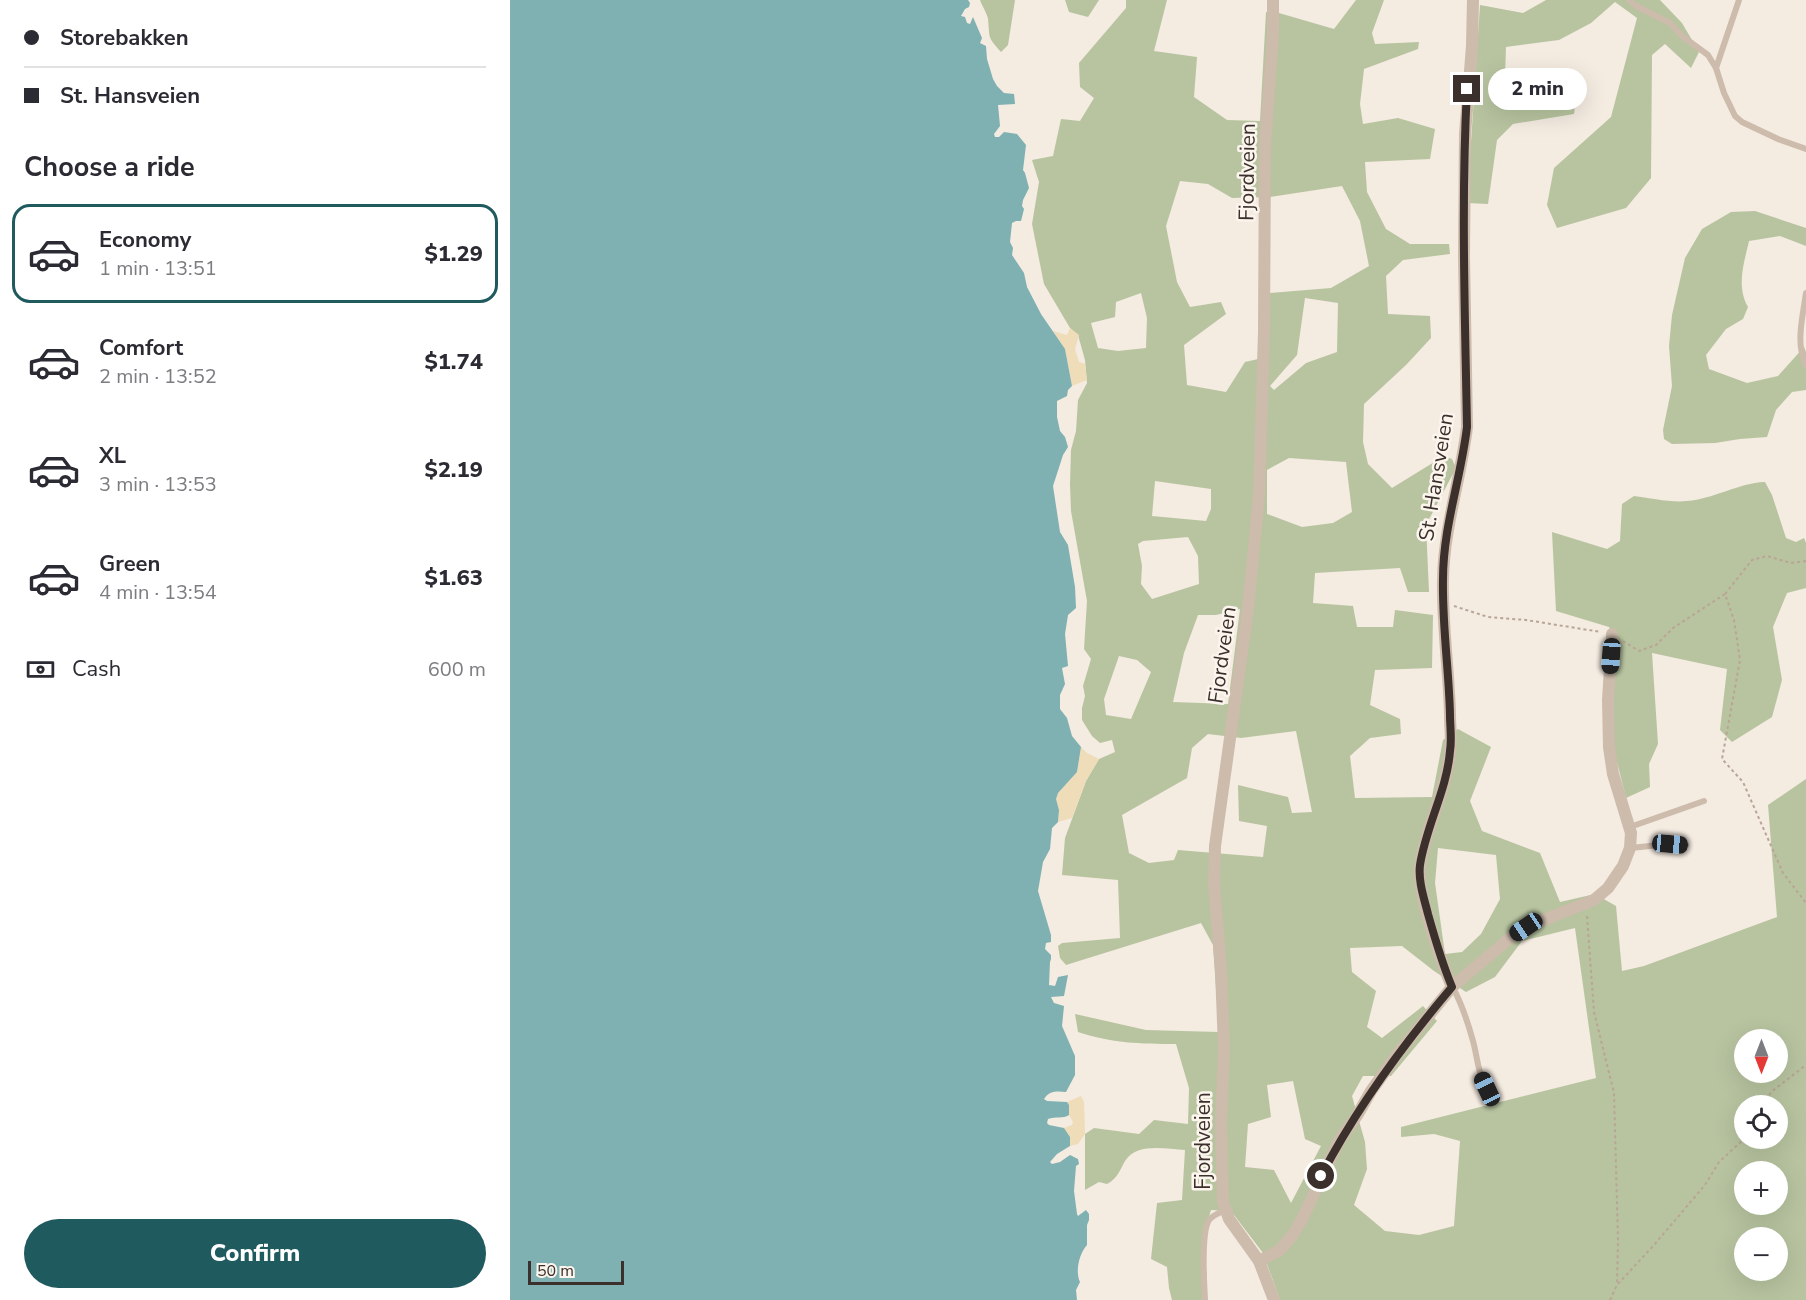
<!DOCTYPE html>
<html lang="en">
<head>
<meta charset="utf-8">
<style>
	body { margin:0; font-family:"Nunito Sans",sans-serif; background:#f2f2f3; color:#2b2b33; height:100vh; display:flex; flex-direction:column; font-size:22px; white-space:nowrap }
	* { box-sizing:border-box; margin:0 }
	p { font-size:20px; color:#7c7c81 }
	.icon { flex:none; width:33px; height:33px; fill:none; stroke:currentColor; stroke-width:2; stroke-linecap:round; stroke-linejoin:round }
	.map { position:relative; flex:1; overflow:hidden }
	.drawer { display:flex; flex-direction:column; background:#fff; width:510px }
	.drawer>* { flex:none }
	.top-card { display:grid; align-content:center; height:132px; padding:0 24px; background:#fff }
	.needle { width:39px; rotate:180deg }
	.tools { position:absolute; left:1224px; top:1029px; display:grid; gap:12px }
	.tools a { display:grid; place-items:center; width:54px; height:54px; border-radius:50%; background:#fff; box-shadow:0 6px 24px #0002; font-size:30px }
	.scale { position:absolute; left:18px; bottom:15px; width:96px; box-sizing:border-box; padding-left:6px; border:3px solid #3b302b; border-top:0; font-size:16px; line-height:21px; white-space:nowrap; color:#3b302b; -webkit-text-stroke:4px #fbf5ee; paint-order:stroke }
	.end { position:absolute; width:27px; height:27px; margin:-14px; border:8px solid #3b302b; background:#fff; box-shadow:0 0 0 3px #fff }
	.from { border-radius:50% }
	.bubble { position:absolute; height:42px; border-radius:21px; background:#fff; box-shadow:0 6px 24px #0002; font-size:20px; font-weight:800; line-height:42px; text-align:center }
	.car { position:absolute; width:18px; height:36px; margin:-18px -9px; border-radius:8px; box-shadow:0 0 4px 2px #0007; background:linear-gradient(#222 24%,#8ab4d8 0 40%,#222 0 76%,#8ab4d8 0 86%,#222 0) }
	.top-card b { display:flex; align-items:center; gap:21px; height:57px; font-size:22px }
	.top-card b+b { border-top:2px solid #e1e1e2 }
	.top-card i { width:15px; height:15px; background:#2b2b33 }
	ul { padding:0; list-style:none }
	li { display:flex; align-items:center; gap:18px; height:99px; margin:0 12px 9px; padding:0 12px; border:3px solid transparent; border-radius:18px }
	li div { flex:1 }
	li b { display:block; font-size:22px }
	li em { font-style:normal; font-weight:800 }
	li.current { border-color:#1f5a5e }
	li>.icon { width:54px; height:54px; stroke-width:1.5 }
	h2 { padding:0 24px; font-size:27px; line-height:72px }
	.pay { display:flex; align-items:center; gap:15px; height:66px; padding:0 24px; font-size:22px }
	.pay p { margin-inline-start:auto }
	.cta { display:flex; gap:12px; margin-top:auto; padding:12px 24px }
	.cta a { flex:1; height:69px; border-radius:36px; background:#1f5a5e; color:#fff; font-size:24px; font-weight:800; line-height:69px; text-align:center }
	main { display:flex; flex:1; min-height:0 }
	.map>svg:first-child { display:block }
</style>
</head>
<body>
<main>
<section class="drawer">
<div class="top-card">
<b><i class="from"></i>Storebakken</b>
<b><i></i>St. Hansveien</b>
</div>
<h2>Choose a ride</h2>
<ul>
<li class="current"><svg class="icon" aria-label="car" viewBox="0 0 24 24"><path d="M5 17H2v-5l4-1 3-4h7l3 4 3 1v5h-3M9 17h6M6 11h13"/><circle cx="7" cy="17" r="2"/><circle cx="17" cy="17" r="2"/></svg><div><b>Economy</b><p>1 min · 13:51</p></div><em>$1.29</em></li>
<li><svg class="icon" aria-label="car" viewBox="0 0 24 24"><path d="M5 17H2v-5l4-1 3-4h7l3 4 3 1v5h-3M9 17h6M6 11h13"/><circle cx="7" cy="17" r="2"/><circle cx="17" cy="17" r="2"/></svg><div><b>Comfort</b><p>2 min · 13:52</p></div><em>$1.74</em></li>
<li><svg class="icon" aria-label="car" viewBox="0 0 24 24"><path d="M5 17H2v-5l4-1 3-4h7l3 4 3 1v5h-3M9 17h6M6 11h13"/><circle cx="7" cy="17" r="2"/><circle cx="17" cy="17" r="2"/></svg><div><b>XL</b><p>3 min · 13:53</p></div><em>$2.19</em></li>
<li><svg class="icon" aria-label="car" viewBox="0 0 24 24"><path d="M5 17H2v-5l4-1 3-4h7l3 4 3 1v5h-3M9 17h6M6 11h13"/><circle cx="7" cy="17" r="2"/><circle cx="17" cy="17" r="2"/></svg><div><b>Green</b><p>4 min · 13:54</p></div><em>$1.63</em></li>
</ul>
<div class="pay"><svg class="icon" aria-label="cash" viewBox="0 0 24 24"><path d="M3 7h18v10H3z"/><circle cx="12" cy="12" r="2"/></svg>Cash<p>600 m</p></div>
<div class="cta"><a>Confirm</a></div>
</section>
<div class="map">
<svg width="1296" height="1300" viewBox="0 0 1296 1300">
	<rect width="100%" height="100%" fill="#f4ebe1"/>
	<!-- green -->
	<g fill="#b8c4a0" fill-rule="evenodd">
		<path d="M470,0H505L498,45L491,52C477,36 480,39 478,19C477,13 472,6 470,0Z"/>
		<path d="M555,0H589L578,17L559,12Z"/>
		<path d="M616,0H657L644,51L687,57L684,97L717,120L750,121L756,12L769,13L824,29L846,0H874L862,33L865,44L909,42L908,49L854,69L850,104L853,124L888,118L925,129L920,159L855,162L857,192L876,229L900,244H939L940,254L893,260L876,276L878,314L920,316L921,338L896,365L854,404L853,442L858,464L882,488L934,456L942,459L946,468L916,525L919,592H898L890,568L805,573L803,603L843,606L847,627H883L885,610L923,615L922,668L865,670L860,705L890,719L891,734L860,738L840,756L845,798L922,797L933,740L948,729L981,747L960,801L972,831L1030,853L1050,902L1085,894L1106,906L1112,971L1134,966L1267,917L1258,805L1296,779V1300H770L753,1253L721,1211L701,1210L692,1240L697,1275V1300H662L659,1288L657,1267L641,1259L647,1203L672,1200L675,1150C656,1149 627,1142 615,1161C610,1170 607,1179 597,1184L589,1182L575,1190V1134L584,1128L629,1134L644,1120L678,1124L679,1088L666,1044C630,1044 602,1043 568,1032L565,1014L636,1030L709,1032L703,945L691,923L556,965L550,958L548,946L552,943L610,938L608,880L552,875L555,838L576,781L589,759L605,752L602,740L590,743L582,736L572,720V708L575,696L573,686L581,659L574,649L577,601L561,511L560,484L561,450L566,431L568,400L577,383L575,360L568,335L560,328L534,284L522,224L529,182L522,160L543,156L551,119L570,121L584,98L570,87L569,63L616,8ZM670,181L698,184L722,198L760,197L832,186L850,221L859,266L821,288L759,293L757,357L735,362L716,392L677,385L674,345L716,314L711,302L680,307L667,282L656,226ZM631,293L637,318L636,348L608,351L588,348L581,323L605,317L606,302ZM795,298L828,303L827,352L796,363L764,390L760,386L787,355ZM779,458L836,462L842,512L823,523L792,527L757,514V470ZM645,481L701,489V509L696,521L642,516ZM678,537L688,556L689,584L642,599L631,584L632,566L628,544L633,541ZM730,609L718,704L663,702L674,653L688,615H706ZM609,656L627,660L641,672L621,719L596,715L594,699ZM786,731L802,812L782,813L778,797L728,785L729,821L757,826L753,857L668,850L664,860L639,863L619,853L612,815L677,778L682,748L698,734L731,738ZM928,848L986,855L990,899L971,934L952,952L935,954L925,883ZM1065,928L1086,1078L891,1127V1137L924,1134L950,1141L944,1226L909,1235L875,1231L844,1205L857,1169L855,1142L842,1096L853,1076H881L927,1021L913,1006L872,1038L857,1027L866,991L842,972L840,948L892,946L924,971L956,992L985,977L1012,941ZM1234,1040H1268V1072H1234ZM783,1081L795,1139L811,1146L781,1203L764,1170L735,1167L738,1124L761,1117L757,1085ZM1234,1106H1268V1138H1234ZM1234,1172H1268V1204H1234ZM1234,1238H1268V1270H1234Z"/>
		<path d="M1036,0H1150L1172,23L1189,52L1181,68L1155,44L1142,55L1141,178L1116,208L1047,228L1037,205L1044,168L1101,117L1127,18L1105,2L1081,23L1049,40L996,47L995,76L1053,78L1068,86L1064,114L1003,124L987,140L978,204L957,203L970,5L1013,13Z"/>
		<path d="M1245,211L1296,228V246L1270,236L1239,241C1234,263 1226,286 1238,307L1233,319L1216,329L1196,355L1199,369L1237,383L1268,376L1294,347L1296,352V390L1282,392L1266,410L1257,437L1230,439L1205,443L1162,444L1154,439L1153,430L1162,386L1159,346L1162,315L1175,258L1192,229L1221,212Z"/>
		<path d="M1255,482L1262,495L1276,538L1286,542L1294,538L1296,543V588L1277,593L1263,627L1272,680L1262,717L1222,742L1210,730L1217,669L1142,653L1148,744L1139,764L1140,787L1116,798L1103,746L1101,695L1108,645L1099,627L1046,611L1042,532L1097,549L1110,541L1112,504L1124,496C1140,498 1162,503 1177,501C1204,499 1228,483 1255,482Z"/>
	</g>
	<!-- sand -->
	<g fill="#efdcb8">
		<path d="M560,328L569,335L565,349L569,362L575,364L577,380L562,386L555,349L543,331L557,335Z"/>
		<path d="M571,747L577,753L589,759L576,781L562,818L548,822L549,810L546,799L548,793L567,772Z"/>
		<path d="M571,1096L574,1102L575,1134L568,1144L560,1146V1137L554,1128L562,1125L563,1122L559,1115V1105L557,1102Z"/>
	</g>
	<!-- water -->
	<path fill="#7fb0b2" d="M0,0H458L460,3L459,7L455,9L451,16L455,17L457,23L460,24L463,17L472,38L470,43L476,46L477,59L483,79L487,86L494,93L504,94L505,104L488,105L490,126L484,134L485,137H489L494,132L507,134L516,145L513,170L515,173L519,188L513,200L512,206L514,209L511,221H506L502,223L500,242L503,248L502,255L514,273L517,287L531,314L555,349L562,386L558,390L557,396L547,401V417L550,431L555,437L558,447L553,455L543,486L550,532L558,545L565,587L566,608L558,615L555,634L558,666L552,668L555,684L550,695V709L557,718L562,736L571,747L567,772L548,793L546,799L549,810L548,822L542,828L540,849L533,862L528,891L541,935V942L536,943L535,949L541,955V959L540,962L539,985L545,986L548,977L558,975L554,996L541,997L544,1003L554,1006L552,1026L565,1056V1075L556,1092C546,1091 539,1091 534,1099L537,1101L557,1102L559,1105V1115C553,1119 545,1116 538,1119L537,1123L539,1125L554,1128L560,1137V1146L547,1154L540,1162L542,1164L550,1162L560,1155L568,1159L569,1164L566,1166L564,1191L567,1214L568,1216L576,1210L579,1214V1220L577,1225V1245C569,1254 565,1271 570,1282L566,1290L567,1300H0Z"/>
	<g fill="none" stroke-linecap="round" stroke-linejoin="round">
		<!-- path -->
		<g stroke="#b9a596" stroke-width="2" stroke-dasharray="3 3" stroke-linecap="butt">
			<path d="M1296,561L1281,563L1257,556L1242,560L1215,594L1224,620L1230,660L1212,759L1233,782L1273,873L1296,903"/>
			<path d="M944,606L978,617L1016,620L1091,632"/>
			<path d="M1113,641L1129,651L1146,645L1163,628L1215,594"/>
			<path d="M1077,916L1084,1012L1104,1093L1108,1241L1107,1285"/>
			<path d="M1254,1106L1261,1092L1296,1065"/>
			<path d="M1100,1300L1107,1285L1144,1245L1195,1185L1209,1162L1235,1138"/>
		</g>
		<!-- service -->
		<g stroke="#cdbbac" stroke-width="6">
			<path d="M1119,0L1126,6L1160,23L1172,36L1198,55L1206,68L1214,93L1225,116L1232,122L1268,139L1296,149"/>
			<path d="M1206,68L1229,0"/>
			<path d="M1296,293C1293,316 1285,344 1296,365"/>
			<path d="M1120,827L1194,801"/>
			<path d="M1120,848L1160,844L1176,845"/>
			<path d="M943,988C952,1004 958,1023 963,1041C968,1059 968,1080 982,1094"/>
			<path d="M695,1300C694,1283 691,1233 699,1220C703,1215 709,1213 715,1210"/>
		</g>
		<!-- minor -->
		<g stroke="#cdbbac" stroke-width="12">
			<path d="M763,0V33L755,146L754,333L749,495L738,609L705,846L704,884L711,970L714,1048L711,1124L713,1202L719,1219L749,1261L764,1300"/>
			<path d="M942,987C931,961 906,892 910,865C916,826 937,790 940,751C942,740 940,727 940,715C939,670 932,625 933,579C934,527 951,478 957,427L954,257L955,134L962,46L963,0"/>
			<path d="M749,1261L770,1250L782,1236L791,1221L829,1141L848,1114L861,1091L889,1052L942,987L1001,937L1016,927L1084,900L1098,888L1113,866L1120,848L1121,833L1103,774L1099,747L1098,700L1102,634"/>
		</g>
	</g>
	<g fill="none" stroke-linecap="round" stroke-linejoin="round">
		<!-- route -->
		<path stroke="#3b302b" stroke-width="8" d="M811,1176C847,1107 892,1046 942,987C932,963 925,939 918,914C914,898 908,881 910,865C916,826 937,790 940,751C942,739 940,727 940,715C939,670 932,625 933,579C933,527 951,478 957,427C955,315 951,202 957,89"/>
	</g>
	<g text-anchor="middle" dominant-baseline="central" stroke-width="5" stroke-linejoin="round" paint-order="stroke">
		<!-- street labels -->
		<g font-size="21" fill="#3b302b" stroke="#fbf5ee">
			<text transform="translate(737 172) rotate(-89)">Fjordveien</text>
			<text transform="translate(926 477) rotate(-81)">St. Hansveien</text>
			<text transform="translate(712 655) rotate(-82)">Fjordveien</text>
			<text transform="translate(693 1141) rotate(-90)">Fjordveien</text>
		</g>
	</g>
</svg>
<div class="tools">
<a><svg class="needle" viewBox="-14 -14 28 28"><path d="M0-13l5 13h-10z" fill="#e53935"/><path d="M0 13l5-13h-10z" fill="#7c7c81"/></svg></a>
<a><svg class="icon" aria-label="locate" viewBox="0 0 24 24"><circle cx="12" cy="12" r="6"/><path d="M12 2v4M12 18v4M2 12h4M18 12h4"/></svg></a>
<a>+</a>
<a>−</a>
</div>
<div class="scale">50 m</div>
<i class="end from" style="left:811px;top:1176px"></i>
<i class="end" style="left:957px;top:89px"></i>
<div class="bubble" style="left:978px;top:68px;width:99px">2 min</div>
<i class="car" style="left:1101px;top:656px;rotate:184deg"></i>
<i class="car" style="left:1160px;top:844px;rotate:95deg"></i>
<i class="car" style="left:1016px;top:927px;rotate:236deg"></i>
<i class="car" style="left:977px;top:1089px;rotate:335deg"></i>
</div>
</main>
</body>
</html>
